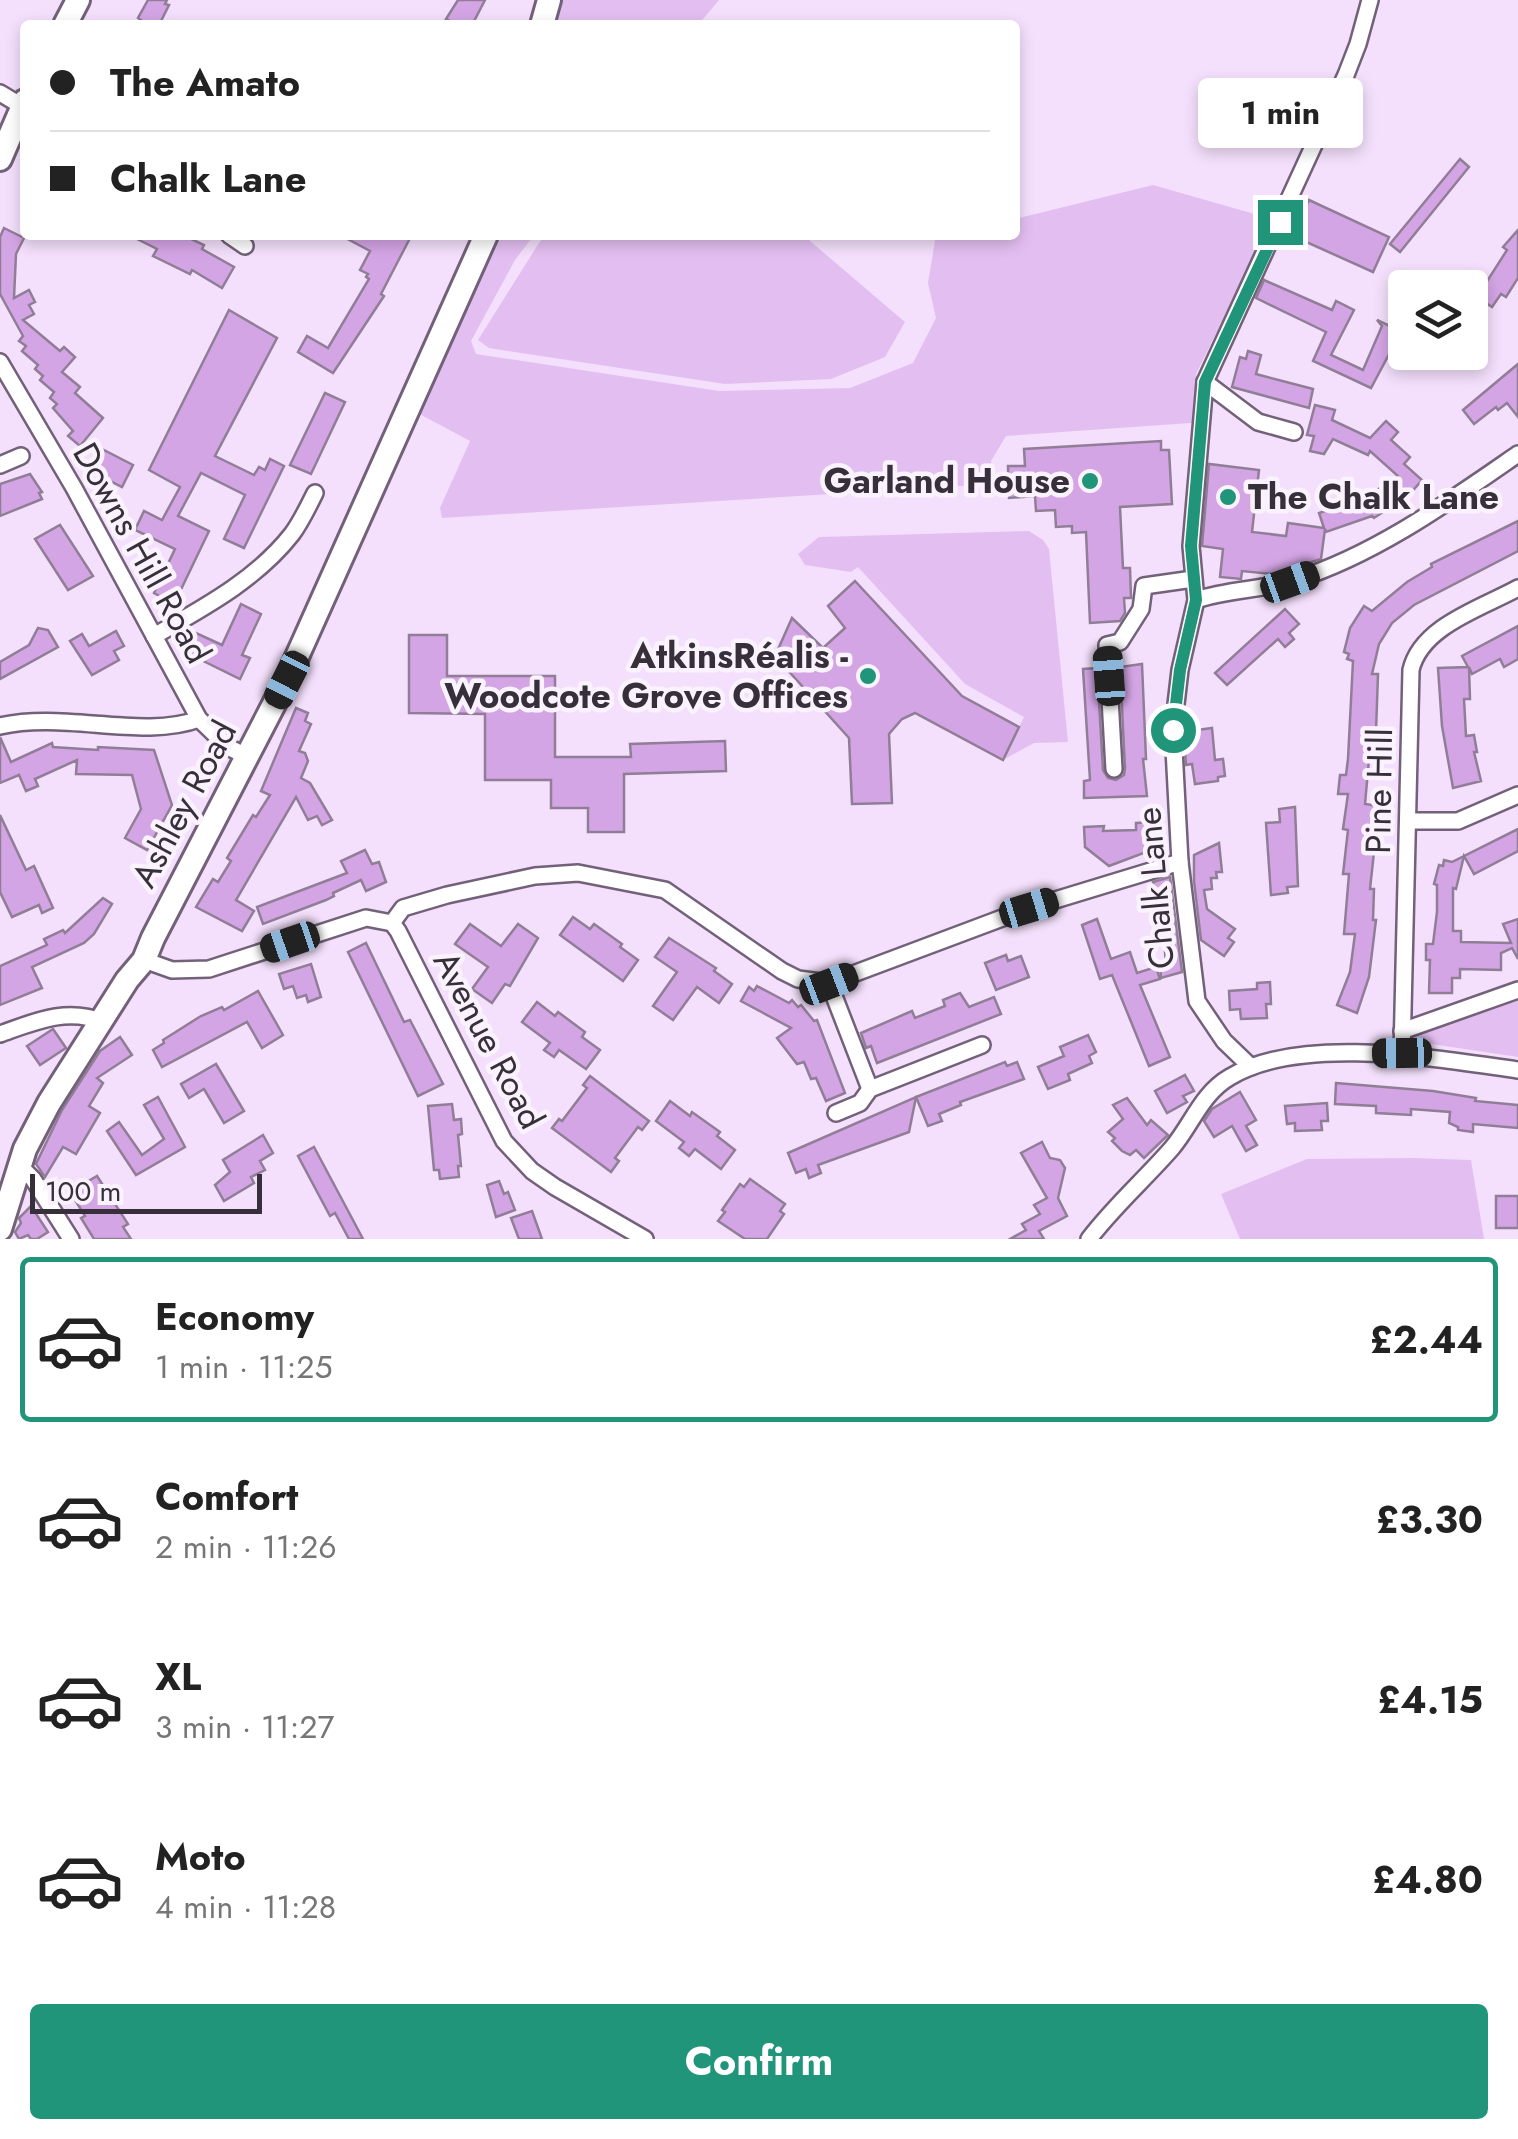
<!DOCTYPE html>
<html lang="en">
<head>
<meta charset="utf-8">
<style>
	body { margin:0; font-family:Jost,sans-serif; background:#f6f6f6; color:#222; height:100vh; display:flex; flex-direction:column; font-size:38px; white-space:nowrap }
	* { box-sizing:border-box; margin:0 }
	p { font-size:32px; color:#767676 }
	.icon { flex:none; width:55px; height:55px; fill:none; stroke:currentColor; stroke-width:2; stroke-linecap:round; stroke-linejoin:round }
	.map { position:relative; height:1239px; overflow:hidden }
	.sheet { display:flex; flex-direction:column; background:#fff; flex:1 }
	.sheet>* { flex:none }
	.top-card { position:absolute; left:20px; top:20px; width:1000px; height:220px; border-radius:10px; box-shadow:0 5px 15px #0003; display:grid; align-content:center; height:220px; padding:0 30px; background:#fff }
	.tools { position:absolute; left:1388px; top:270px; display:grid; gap:20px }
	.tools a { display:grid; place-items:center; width:100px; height:100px; border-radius:10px; background:#fff; box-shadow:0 5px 15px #0003; font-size:50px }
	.scale { position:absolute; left:30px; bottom:25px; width:232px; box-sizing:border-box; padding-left:10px; border:5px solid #37303a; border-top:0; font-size:28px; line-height:35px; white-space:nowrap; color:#37303a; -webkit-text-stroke:8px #faf2fd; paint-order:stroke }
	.end { position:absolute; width:45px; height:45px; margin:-22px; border:12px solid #209579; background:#fff; box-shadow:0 0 0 5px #fff }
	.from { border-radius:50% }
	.bubble { position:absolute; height:70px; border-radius:10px; background:#fff; box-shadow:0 5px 15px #0003; font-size:32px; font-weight:700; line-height:70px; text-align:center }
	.car { position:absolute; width:30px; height:60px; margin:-30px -15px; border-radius:12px; box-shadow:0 0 8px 2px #0007; background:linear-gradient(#222 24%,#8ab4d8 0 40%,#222 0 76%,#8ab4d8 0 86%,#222 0) }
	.top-card b { display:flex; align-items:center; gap:35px; height:95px; font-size:38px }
	.top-card b+b { border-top:2px solid #e0e0e0 }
	.top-card i { width:25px; height:25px; background:#222 }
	ul { padding:18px 0 0; list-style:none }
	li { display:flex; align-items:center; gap:30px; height:165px; margin:0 20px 15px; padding:0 10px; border:5px solid transparent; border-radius:10px }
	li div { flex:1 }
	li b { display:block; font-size:38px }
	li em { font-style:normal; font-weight:700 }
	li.active { border-color:#209579 }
	li>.icon { width:90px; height:90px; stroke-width:1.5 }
	.action { display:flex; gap:20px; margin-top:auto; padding:20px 30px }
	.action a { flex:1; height:115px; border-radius:10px; background:#209579; color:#fff; font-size:40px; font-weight:700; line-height:115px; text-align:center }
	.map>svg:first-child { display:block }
</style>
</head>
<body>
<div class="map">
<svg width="1518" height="1239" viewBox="0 0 1518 1239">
	<rect width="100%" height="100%" fill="#f4e0fc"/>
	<!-- green -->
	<g fill="#e3bff1">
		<path d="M559,0H719L698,25H553Z"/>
		<path d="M1153,185L1272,219L1196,374L1204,422L1006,436L991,461L993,484L442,518L440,508L470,441L414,411L494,235H534L515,260L471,341L476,354L719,391L850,388L913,363L936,318L928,283L936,235H1015V219Z"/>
		<path d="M544,235H803L905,322L885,357L831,379L725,384L489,348L478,340Z"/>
		<path d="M1029,531L1043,540L1049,549L1068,742L1034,743L1003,760L1024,717L965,684L858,567L851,572L805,565L798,554L819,537Z"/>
		<path d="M1518,999V1057L1418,1042L1415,1030L1466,1018Z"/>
		<path d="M1412,1158L1471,1160L1484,1239H1240L1221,1194L1307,1159Z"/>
	</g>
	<!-- building -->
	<g fill="#d4a5e5" stroke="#907e97" stroke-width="2.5">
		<path d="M148,0H167L165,4L169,5L159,25H139L142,21L138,18Z"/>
		<path d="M458,0H485L472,25H448L450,21L446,19Z"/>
		<path d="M1460,159L1469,167L1400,252L1390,244Z"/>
		<path d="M1309,200L1389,237L1373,272L1293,236Z"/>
		<path d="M4,228L24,238L16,254L14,298L29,290L35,302L29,305L34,314L23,320L60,351L64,347L75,357L62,372L80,387L75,393L103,418L80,446L68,436L73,431L53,408L57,404L50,398L54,392L40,380L43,376L35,369L38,365L22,351L26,346L19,341L23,336L0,294V237Z"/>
		<path d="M1518,230V278L1506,297L1501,294L1492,307L1477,297L1507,250L1503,247Z"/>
		<path d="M129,235H183L204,245L202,249L234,267L222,288L192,270L190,274L153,256L157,249Z"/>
		<path d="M340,235H400L409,240L381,294L384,296L333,373L298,352L307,336L328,348L369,279L366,277L368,274L360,270L370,251Z"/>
		<path d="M1264,280L1332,310L1336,301L1354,310L1331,355L1363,370L1382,326L1377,320L1405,333V355L1395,343L1371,388L1313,361L1326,332L1256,298Z"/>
		<path d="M229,310L277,338L215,456L254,475L259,467L265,470L270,459L284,466L244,548L224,539L245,495L201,473L178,516L209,531L174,604L154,593L175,549L135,530L144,511L162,520L180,487L149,470Z"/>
		<path d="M1248,351L1261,355L1256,374L1313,389L1309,408L1232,387L1240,357L1246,359Z"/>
		<path d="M1518,364V417L1507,403L1498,410L1496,407L1474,424L1463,410Z"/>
		<path d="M325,393L345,402L311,474L290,465Z"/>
		<path d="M1315,405L1335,410L1332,420L1370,438L1386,421L1398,432L1391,440L1410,457L1404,464L1422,480L1408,496L1374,518L1372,516L1326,532L1325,529L1321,559L1273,574L1242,571L1241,579L1220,577L1223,549L1202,546L1209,464L1259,470L1252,532L1286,536L1288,523L1324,528L1319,513L1368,496L1398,476L1370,451L1368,455L1333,439L1324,454L1310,451L1314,436L1307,435Z"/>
		<path d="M1161,441V450H1169L1172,504L1120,507L1123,568H1130L1131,598H1124L1125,613L1120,621L1090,623L1086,532L1072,533V526L1056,527L1055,510L1036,511L1035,496L1009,498L1008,466H1025L1024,449Z"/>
		<path d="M102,449L133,465L122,487L91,471Z"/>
		<path d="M30,474L42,492L39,493L42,499L0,516V484Z"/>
		<path d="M1518,521V551L1414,605L1392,623L1379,644L1372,674H1378L1375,760H1369L1365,804L1379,806L1370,889H1374L1373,920H1376L1369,977L1357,1013L1337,1005L1350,972L1355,934H1344L1349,874H1343L1348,830L1343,829L1348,794H1338L1340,775H1346L1348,759L1353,661L1347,659L1349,654L1344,652L1350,628L1364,606L1372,611L1407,582L1432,567L1431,564Z"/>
		<path d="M60,525L93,576L68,590L35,539Z"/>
		<path d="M855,581L962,696L1019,727L1003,760L915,713L902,719L889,734L892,803L852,804L849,738L775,656L792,618L823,648L845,628L828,606Z"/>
		<path d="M241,604L261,614L242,655L250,658L240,679L187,653L189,648L185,646L190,635L195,637L196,633L222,645Z"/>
		<path d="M1285,609L1299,624L1289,633L1294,639L1285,647L1278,639L1227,685L1215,673Z"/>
		<path d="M1518,626V659L1504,667L1500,659L1472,674L1469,667L1470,699H1464L1466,736L1474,735L1477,752H1474L1481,781L1453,788L1442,726L1438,668L1468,667L1462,656Z"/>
		<path d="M38,628L48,630L58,647L0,679V662L29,645Z"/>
		<path d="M116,631L124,646L114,651L119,660L92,675L70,641L82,634L89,646Z"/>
		<path d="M409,635H447V676H555V757H631L630,744L725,741L726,771L624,774V832H588V808H551V780H485V714L409,713Z"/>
		<path d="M1142,664L1146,759H1143L1147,796L1084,798V781L1090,780L1083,669L1097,668L1103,770L1108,778L1116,780L1124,775L1125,768L1120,667Z"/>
		<path d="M296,708L308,713L305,721L311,724L299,751L305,753L308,761L301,778L310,783L332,820L322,825L317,816L308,820L296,797L236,900L254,911L242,931L196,907L213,879L218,882L231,861L227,858L253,815L256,817L270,795L261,791Z"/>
		<path d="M1212,728L1215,760L1223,759L1225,776L1218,777V781L1195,784L1192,764L1186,765L1185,749L1192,748L1190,731Z"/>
		<path d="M0,737L11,762L52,743L53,747L98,750V747L154,750L172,805L147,850L125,838L141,809L132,775L76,774L77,760L35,779L38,786L26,791L19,775L0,783Z"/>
		<path d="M1295,807L1298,886L1287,887L1288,893L1271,895L1266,823L1280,822L1279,809Z"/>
		<path d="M0,815L26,870L34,866L53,908L42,913L39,905L12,917L0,892Z"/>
		<path d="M1155,822L1157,848L1109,866L1085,847L1084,827L1104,826L1103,831L1136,830V823Z"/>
		<path d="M1518,829V851L1474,874L1464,856L1456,889L1453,888V931H1461V942L1511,943L1503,924L1518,919V959L1512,948L1501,953V970L1460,969V978H1452V993H1429L1430,960H1426V944H1433L1437,912V885L1434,884L1439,865L1443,866L1444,860L1452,862Z"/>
		<path d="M1219,843L1222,872H1216L1217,878H1211L1212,889L1204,890L1207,909L1235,929L1228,938L1234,942L1224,956L1201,940L1194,881V855Z"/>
		<path d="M365,850L372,864L379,862L386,882L366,891L361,880L333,893L334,896L326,900L263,924L257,907L347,873L341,861Z"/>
		<path d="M1170,877L1182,972L1161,978L1160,965L1166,964L1160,894L1154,895L1153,882Z"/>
		<path d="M103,898L112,904L94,934L84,943L32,967L42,988L0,1005V966L47,945L44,939L63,930L65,933Z"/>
		<path d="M573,917L590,929L594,924L622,944L620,947L638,960L623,981L560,935Z"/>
		<path d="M1097,919L1111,959L1130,952L1137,973L1156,967L1160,979L1140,985L1170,1057L1149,1066L1112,975L1100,979L1082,925Z"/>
		<path d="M470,924L501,946L518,924L538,938L510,986L505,984L492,1003L472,989L488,967L455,944Z"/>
		<path d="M669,938L716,968L714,971L732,984L719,1003L697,987L673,1020L653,1006L677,972L655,957Z"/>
		<path d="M366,943L404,1022L410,1020L443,1084L418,1096L348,952Z"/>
		<path d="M1006,955L1008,961L1021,956L1029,977L996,990L985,963Z"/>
		<path d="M311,964L321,997L308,1002L306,995L297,998L293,986L284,989L279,974Z"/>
		<path d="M1270,982L1271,1004H1266L1267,1018L1241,1019L1240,1009L1230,1010L1229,991L1257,989V983Z"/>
		<path d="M757,986L789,1003L792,1000L798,1007L801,1005L814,1021L817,1020L845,1093L826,1101L816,1078L811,1079L804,1062L797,1064L777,1038L791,1028L741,1001L749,987L754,991Z"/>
		<path d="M258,991L283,1035L262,1048L247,1022L162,1067L153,1050L164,1043L163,1040L201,1016L222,1007L224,1010Z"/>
		<path d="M960,993L969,1007L994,997L1001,1014L877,1063L871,1046L866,1048L861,1033L912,1011L915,1018L945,1006L943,1000Z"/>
		<path d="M537,1002L555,1016L558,1012L585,1032L582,1037L600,1050L586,1069L559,1050L554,1057L544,1050L550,1043L522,1022Z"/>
		<path d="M53,1029L66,1048L40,1065L27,1046Z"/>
		<path d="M1088,1035L1096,1052L1089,1056L1092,1063L1068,1074L1070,1080L1048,1089L1038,1067L1064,1056L1060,1047Z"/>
		<path d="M120,1037L132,1055L97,1078L103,1083L89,1106L100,1113L76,1154L63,1147L45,1177L36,1164L62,1110L100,1051Z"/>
		<path d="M1005,1062L1007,1066L1017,1062L1024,1079L960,1102L961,1105L939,1114L942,1121L928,1126L916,1097Z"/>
		<path d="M216,1064L244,1111L224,1123L204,1089L189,1098L181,1084Z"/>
		<path d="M1185,1075L1194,1091L1183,1096L1187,1102L1167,1113L1155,1091Z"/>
		<path d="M590,1076L649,1121L642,1130L638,1127L615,1158L619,1161L611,1172L552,1128L559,1119L562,1121L587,1088L583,1085Z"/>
		<path d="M1336,1083L1433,1091L1476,1098L1475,1101L1518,1105V1128L1473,1124V1132L1458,1130V1127L1449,1123L1450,1112L1411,1109V1115L1376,1113V1106L1335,1104Z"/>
		<path d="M1240,1092L1256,1120L1246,1126L1257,1145L1246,1151L1232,1126L1214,1137L1204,1121L1212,1109Z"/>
		<path d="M158,1097L185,1147L136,1175L107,1131L119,1122L142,1155L164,1139L144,1105Z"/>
		<path d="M916,1097L909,1132L818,1165L821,1173L809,1178L806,1169L796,1173L788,1153Z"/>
		<path d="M1127,1098L1147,1125L1151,1120L1168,1135L1144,1158L1136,1150L1130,1155L1122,1151L1112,1141L1115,1138L1108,1132L1123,1119L1113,1105Z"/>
		<path d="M670,1101L690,1116L692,1112L720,1132L717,1136L735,1150L721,1169L695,1149L689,1156L679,1148L684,1142L656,1121Z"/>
		<path d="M1327,1103L1328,1121H1321L1322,1130L1295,1131V1123L1287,1124L1285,1106Z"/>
		<path d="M452,1104L454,1120L461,1119L462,1134L458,1135L461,1166H458L459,1177L440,1179L439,1170H434L428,1106Z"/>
		<path d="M263,1135L273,1153L260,1161L265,1170L251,1177L254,1183L224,1201L215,1185L230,1172L223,1160Z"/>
		<path d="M1042,1142L1050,1158L1060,1160L1065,1168L1058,1198L1067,1216L1039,1231L1044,1239H1010L1026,1230L1022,1224L1040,1214L1034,1205L1047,1198L1021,1153Z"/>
		<path d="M314,1147L346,1207L363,1239H349L335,1213L330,1216L298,1156Z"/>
		<path d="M97,1176L128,1224L123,1227L131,1239H94L81,1218L85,1216L70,1192Z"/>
		<path d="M750,1179L785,1204L780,1211L784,1214L767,1239H745L718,1221L725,1212L722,1210L740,1184L744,1187Z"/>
		<path d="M499,1181L504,1194L508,1192L515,1210L496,1217L487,1185Z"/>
		<rect x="1496" y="1196" width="22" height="32"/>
		<path d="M31,1206L48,1232L37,1239H31L28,1235L19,1239L15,1232L21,1223L19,1218Z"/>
		<path d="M532,1211L542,1239H519L511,1218Z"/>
	</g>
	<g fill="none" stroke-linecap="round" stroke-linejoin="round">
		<!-- street casing -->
		<g stroke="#726179" stroke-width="20">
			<g id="street">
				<path d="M0,93L25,108"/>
				<path d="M229,235L245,246"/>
				<path d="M0,362L74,488L199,719L228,747L248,757"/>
				<path d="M1205,382L1258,422L1294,432"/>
				<path d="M0,465L21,456"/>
				<path d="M1196,600C1228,589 1263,590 1295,580C1375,555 1450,501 1518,454"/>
				<path d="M154,636C203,608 256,580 292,534C301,522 308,507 315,493"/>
				<path d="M0,726C64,711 143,740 199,719"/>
				<path d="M1114,769L1107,645L1120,642L1141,609L1144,586L1193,579"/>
				<path d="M1409,821H1458L1518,795"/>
				<path d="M392,923L403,908L447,895L535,876L578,873L665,890L782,971L798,979L829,983L1029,908L1180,862"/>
				<path d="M392,923L398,931L504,1141L532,1171L555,1187L645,1239"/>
				<path d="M144,960L172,970L209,969L366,918L392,923"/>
				<path d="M829,983L870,1089"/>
				<path d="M1402,1031L1518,990"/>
				<path d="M0,1034C34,1022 67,1007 103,1022"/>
				<path d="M1402,1053L1411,670C1421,626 1482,608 1518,588"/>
				<path d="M1251,1067L1224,1041L1197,1001L1180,862L1173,730L1180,670L1196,600L1191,546L1205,382L1346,75L1358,44L1370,0"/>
				<path d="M836,1113L860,1103L870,1089L982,1045"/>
				<path d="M16,1170L26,1172L33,1179L71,1239"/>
				<path d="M1089,1239C1114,1206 1145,1179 1172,1148C1192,1124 1202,1093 1230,1077C1302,1034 1438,1059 1518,1070"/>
			</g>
		</g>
		<!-- secondary casing -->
		<g stroke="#726179" stroke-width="28">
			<g id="secondary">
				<path d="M65,25L78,0"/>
				<path d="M542,25L549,0"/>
				<path d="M0,159L25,101"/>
				<path d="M0,1229L25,1149L49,1103L127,980L144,960L153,938L287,679L486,235"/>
			</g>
		</g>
		<!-- street -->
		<use href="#street" stroke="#fff" stroke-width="15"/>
		<!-- secondary -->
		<use href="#secondary" stroke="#fff" stroke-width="22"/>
	</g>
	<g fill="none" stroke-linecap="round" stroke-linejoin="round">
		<!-- route -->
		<path stroke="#209579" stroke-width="12" d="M1173,730L1180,670L1196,600L1191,546L1205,382L1280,222"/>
	</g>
	<!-- markers -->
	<g fill="#209579" stroke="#faf2fd" stroke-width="4">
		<circle cx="1090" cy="481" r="10"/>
		<circle cx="1228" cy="497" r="10"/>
		<circle cx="868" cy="676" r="10"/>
	</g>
	<g text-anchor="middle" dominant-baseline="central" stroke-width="9" stroke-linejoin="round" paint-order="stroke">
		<!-- poi labels -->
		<g font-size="35" font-weight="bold" fill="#37303a" stroke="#faf2fd" text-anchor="end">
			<text x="1070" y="481">Garland House</text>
			<text x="1248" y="497" text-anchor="start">The Chalk Lane</text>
			<text x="848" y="656">AtkinsRéalis -<tspan x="848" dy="40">Woodcote Grove Offices</tspan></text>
		</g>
		<!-- street labels -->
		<g font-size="35" fill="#37303a" stroke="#faf2fd">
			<text transform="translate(142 553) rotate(61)">Downs Hill Road</text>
			<text transform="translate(1379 791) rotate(-89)">Pine Hill</text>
			<text transform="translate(184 804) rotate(-62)">Ashley Road</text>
			<text transform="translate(1155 888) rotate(-95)">Chalk Lane</text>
			<text transform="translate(489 1040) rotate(62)">Avenue Road</text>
		</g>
	</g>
</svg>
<div class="tools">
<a><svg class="icon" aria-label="layers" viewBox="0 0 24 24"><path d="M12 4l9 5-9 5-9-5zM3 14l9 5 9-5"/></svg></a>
</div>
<div class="scale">100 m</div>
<i class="end from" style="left:1173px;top:730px"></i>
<i class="end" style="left:1280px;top:222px"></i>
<div class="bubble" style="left:1198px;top:78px;width:165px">1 min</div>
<i class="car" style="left:1290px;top:582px;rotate:70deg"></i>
<i class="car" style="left:1109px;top:676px;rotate:356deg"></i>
<i class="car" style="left:287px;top:680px;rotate:207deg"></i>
<i class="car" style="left:1029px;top:908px;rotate:73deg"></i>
<i class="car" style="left:290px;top:942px;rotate:251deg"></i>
<i class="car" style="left:829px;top:984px;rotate:69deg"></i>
<i class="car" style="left:1402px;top:1053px;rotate:269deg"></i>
<div class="top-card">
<b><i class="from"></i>The Amato</b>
<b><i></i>Chalk Lane</b>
</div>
</div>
<section class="sheet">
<ul>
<li class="active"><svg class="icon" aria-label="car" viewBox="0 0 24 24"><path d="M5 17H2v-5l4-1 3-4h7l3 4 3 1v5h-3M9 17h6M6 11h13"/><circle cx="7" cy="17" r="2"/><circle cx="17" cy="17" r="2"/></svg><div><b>Economy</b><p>1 min · 11:25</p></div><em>£2.44</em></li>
<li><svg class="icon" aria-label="car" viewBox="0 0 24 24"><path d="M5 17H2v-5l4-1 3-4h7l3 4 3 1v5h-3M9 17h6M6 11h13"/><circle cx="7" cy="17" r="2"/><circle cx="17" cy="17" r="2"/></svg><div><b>Comfort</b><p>2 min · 11:26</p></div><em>£3.30</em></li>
<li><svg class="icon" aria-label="car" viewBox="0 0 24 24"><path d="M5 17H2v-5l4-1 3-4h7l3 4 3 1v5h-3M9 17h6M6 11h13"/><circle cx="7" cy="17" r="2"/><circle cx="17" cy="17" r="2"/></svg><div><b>XL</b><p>3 min · 11:27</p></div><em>£4.15</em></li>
<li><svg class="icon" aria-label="car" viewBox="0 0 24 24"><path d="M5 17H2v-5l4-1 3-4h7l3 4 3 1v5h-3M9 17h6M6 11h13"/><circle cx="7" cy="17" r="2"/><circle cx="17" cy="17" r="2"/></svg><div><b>Moto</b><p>4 min · 11:28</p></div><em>£4.80</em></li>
</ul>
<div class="action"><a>Confirm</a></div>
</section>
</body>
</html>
